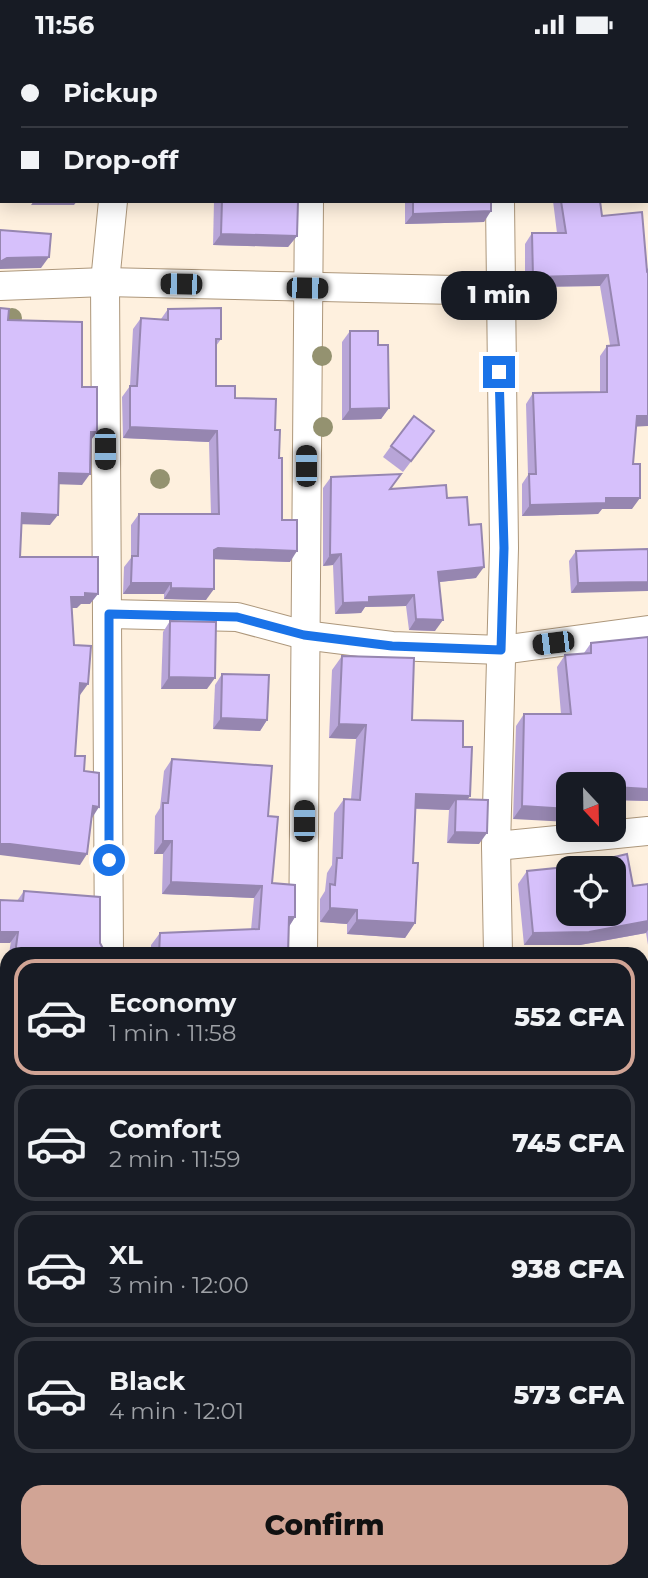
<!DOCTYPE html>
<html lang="en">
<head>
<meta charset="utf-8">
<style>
	body { margin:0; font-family:Montserrat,sans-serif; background:#20242c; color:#f1f3f6; height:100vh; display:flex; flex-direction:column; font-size:26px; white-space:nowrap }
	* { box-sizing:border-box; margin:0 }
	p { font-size:23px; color:#9ea1a6 }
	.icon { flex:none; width:38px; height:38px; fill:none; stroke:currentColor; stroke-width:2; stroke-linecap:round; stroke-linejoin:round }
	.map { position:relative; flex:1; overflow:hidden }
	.panel { position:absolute; left:0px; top:898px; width:649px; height:632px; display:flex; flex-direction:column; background:#171b24; border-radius:21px 21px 0 0; box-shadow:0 4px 18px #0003 }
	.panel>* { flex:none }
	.banner { position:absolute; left:0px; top:0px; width:649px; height:154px; box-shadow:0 4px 18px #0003; display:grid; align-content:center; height:154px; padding:0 21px; background:#171b24 }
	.needle { width:46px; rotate:158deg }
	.fabs { position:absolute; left:556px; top:723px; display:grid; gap:14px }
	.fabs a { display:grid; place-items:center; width:70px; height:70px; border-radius:14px; background:#171b24; box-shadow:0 4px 18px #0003; font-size:35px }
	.end { position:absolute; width:32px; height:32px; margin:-16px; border:9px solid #1a73e8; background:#fff; box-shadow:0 0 0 4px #fff }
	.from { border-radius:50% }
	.bubble { position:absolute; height:49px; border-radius:21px; background:#171b24; box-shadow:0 4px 18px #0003; font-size:23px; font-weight:800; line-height:49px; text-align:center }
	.car { position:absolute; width:21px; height:42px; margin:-21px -10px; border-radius:9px; box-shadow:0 0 5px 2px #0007; background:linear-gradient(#222 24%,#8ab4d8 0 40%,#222 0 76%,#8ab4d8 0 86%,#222 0) }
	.banner b { display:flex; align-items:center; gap:24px; height:66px; font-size:26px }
	.banner b+b { border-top:2px solid #363941 }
	.banner i { width:18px; height:18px; background:#f1f3f6 }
	ul { padding:12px 0 0; list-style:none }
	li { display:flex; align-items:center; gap:21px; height:116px; margin:0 14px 10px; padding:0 7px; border:4px solid #363941; border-radius:21px }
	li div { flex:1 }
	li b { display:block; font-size:26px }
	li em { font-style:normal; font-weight:800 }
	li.active { border-color:#d1a495 }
	li>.icon { width:63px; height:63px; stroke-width:1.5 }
	.button { display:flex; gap:14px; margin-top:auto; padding:14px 21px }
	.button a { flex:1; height:80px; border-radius:21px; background:#d1a495; color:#111; font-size:28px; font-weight:800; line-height:80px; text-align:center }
	.status { display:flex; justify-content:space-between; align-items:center; height:49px; padding:0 35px; background:#171b24; direction:ltr }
	.status svg { height:19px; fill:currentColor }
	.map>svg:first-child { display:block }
</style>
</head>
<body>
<div class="status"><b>11:56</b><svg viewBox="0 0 49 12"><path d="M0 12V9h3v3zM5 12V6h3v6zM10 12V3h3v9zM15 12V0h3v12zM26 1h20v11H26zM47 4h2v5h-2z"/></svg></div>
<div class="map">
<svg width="648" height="1529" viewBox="0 0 648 1529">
	<rect width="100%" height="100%" fill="#fef0de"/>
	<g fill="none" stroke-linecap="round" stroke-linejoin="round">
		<!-- minor casing -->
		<g stroke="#ad977b" stroke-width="30">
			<g id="minor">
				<path d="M114,0L115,2"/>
				<path d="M309,0V2"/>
				<path d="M497,2V0"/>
				<path d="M0,237L105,233L501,242"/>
				<path d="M109,565L237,568L304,586L392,597L501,601L648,581"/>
				<path d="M496,797L648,782"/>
				<path d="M109,905L105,233L113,152"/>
				<path d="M303,905L309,152"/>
				<path d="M498,905L496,797L504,499L500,152"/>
				<path d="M118,1522L119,1529"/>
				<path d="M309,1522V1529"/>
				<path d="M511,1522V1529"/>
			</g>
		</g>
		<!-- minor -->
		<use href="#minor" stroke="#fff" stroke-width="28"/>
	</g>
	<!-- trees -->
	<g fill="#949270">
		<circle cx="12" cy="269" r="10"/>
		<circle cx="322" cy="307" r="10"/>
		<circle cx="323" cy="378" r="10"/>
		<circle cx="160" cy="430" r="10"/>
	</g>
	<!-- wall -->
	<g fill="#b8a5d8">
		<path d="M214,152H298L297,187L288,198L213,196Z"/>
		<path d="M405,152H491L484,173L405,175Z"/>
		<path d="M553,152H600L602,167L648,221V377H636L633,415L632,460H602L598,465L522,467V435L528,426L526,355L533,344L600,343V307L607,297L610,296L600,237L525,238V195L532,184H557Z"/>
		<path d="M168,260L221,290L216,297V337L235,349L275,381L279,409L282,471L290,513L214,510L206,551L164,550V545H123L124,518L131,509V476L139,465H211L209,393L123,389L122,348L130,337L133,280L141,269L161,270Z"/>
		<path d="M350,282L378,296L389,359L381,370L342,371V293Z"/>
		<path d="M426,393L403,423L383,408L391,397Z"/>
		<path d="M331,428L390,440L447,449L469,476L476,529L439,533L435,582L409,581L406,557L365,558L361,564L335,565L333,516L323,517V439Z"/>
		<path d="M648,500L571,544L569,512L576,502Z"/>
		<path d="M170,572L207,640H161L163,583Z"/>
		<path d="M648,588V752L614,751V735L513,770L516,677L524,665H561L557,618L565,606L584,604L591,594Z"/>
		<path d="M342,607L412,671L463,698L468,751L479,795L447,794L449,761L416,760L413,814L415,874L405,889L347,885V875L320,873V850L325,842L327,824L332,816L334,764L344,750H351L356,690L329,689L332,621Z"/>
		<path d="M222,625L267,671L260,682L213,680L215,636Z"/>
		<path d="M172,710L268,767L272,834L295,868L289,877L288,905H151V896L160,884L251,881L254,849L162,845L163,805H154L155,767L160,759L164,722Z"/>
		<path d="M527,822L633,837L648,835V896L646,884L580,896H524L518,835Z"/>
		<path d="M24,842L100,894L106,905H9L17,852Z"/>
		<path d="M7,1431V1522L0,1529V1435L2,1432Z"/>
		<path d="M378,1522H495L494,1524H485V1529H378Z"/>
	</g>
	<!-- shaded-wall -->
	<g fill="#9686b0">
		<rect x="0" y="66" width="2" height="10"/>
		<path d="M34,152H77L74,156H31Z"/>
		<path d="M491,162L484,173L405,175L413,165Z"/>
		<path d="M221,185L297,187L288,198L213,196Z"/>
		<path d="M49,208L41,219L0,220V213L7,209Z"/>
		<path d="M608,226L600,237L525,238L533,228Z"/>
		<path d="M389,359L381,370L342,371L350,360Z"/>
		<path d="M637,367H648V377L629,378Z"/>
		<path d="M130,378L217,382L209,393L123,389Z"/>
		<path d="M91,383H97L89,394Z"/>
		<path d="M59,424L90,425L82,436L52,435Z"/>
		<path d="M606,449H640L632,460H602L598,465L522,467L530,456Z"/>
		<path d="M22,464L58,466L50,476L15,475Z"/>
		<path d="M218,499L297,502L290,513L210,510L214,501Z"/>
		<path d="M341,505L333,516L323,517L330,506Z"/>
		<path d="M484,518L476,529L431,534L438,523Z"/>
		<path d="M648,533V542L571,544L578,534Z"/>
		<path d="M131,534H171L164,545H123Z"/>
		<path d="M171,539L214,540L206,551L164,550Z"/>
		<path d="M85,544L98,545L90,555H81L77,559H64L71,548Z"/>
		<path d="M414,546L406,557L365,558L361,564L335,565L343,554L369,548Z"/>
		<path d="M416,570L443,571L435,582L409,581Z"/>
		<path d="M169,628L215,629L207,640H161Z"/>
		<path d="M80,634L88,635L80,646L73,645Z"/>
		<path d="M221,669L267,671L260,682L213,680Z"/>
		<path d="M339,675L366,676L356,690L329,689Z"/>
		<path d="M614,738L648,740V752L614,751Z"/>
		<path d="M416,745L470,747L460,761L456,750L449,761L406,759Z"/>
		<path d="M93,757L99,758L92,769Z"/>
		<path d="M522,757L569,760V773L513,770Z"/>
		<path d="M455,783L487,784L479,795L447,794Z"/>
		<path d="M163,792H172L163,805H154Z"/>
		<path d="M0,795H10L87,805L80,816L0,806Z"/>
		<path d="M171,833L262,837L254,849L162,845Z"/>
		<path d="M330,859L357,861L347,875L320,873Z"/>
		<path d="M289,868H295L287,881Z"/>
		<path d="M357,871L415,874L405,889L347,885Z"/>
		<path d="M648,872V881L646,884L580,896H524L533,884Z"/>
		<path d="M0,883H18L10,894H0Z"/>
		<path d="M648,960V970L642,971V961Z"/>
		<path d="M0,962L7,963V974L0,973Z"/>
		<path d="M648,1132V1143L642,1144V1133Z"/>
		<rect x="0" y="1169" width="7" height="10"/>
		<path d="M0,1335L7,1336V1347H0Z"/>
		<path d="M648,1413V1427H642V1414Z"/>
	</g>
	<!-- building -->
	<g fill="#d6c0fb" stroke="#9686b0" stroke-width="2" fill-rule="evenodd">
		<path d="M0,0H79V2H2V66H0Z"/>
		<rect x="146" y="0" width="137" height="2"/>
		<path d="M350,0H402V1L350,2Z"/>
		<rect x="574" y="0" width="29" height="2"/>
		<path d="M222,152H298L297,187L221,185Z"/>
		<path d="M413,152H491V162L413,165Z"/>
		<path d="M561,152H600L602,167L642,163L647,222L648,221V367H637L633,415H640V449H606V454L530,456L529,425H536L533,344L607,343V297L619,296L608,226L533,228L532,184H566Z"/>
		<path d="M0,181L51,185L49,208L7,209L0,213Z"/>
		<path d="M0,259L9,260L8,271L82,273V338H97V383H91L90,425L59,424L58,466L22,464L20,508H98V545L85,544V548H71L74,596L91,597L88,635L80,634L75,707H85L84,722L99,724V758L93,757L87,805L10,795H0Z"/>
		<path d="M221,259V290H216V337H235V349L276,350L275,381H280L279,409H282V471H297V502L218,499L214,501V540L171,539V534H131L132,507H138L139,465H219L217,382L130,378V337H137L141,269L168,271V260Z"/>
		<path d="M350,282H378V296H388L389,359L350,360Z"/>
		<path d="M414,367L434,382L411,412L391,397Z"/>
		<path d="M401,425L390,440L446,436L447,449L467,448L469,476L481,475L484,518L438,523L443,571L416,570L414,546L369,548V553L343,554L341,505L330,506L331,428Z"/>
		<path d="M648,500V533L578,534L576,502Z"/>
		<path d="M170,572L216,573L215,629L169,628Z"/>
		<path d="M648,588V740L614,738V735H569V760L522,757L524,665H571L565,606L591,604V594Z"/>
		<path d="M342,607L414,609L412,671L463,672V698H472L470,747L416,745L413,814H418L415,874L357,871V861L330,859V835L335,836L337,809H342L344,750L360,751L366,676L339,675Z"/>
		<path d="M222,625L269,626L267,671L221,669Z"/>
		<path d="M172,710L272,717L268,767L278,768L272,834L295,836V868H289L288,905H159L160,884L259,880L262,837L171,833L172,792H163V754H168Z"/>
		<path d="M456,750L488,751L487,784L455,783Z"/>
		<path d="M627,805L633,837L648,835V872L589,883L533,884L527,822L576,817ZM569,819H614V864H569Z"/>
		<path d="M24,842L100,848V894L106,905H15L18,883H0V851L23,852Z"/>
		<path d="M648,918V960L642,961V919Z"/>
		<path d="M7,927V963L0,962V928Z"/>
		<path d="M642,1004H648V1132L642,1133Z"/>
		<path d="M0,1052L7,1053V1169H0Z"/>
		<path d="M0,1216H7V1336L0,1335Z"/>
		<path d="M642,1217H648V1413L642,1414Z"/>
		<path d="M7,1431V1451L2,1432Z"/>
		<path d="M0,1461H7V1522L80,1523L79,1529H0Z"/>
		<rect x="387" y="1522" width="98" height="7"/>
	</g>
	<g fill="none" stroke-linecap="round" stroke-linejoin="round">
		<!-- route -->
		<path stroke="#1a73e8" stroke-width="9" d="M109,811V565L237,568L304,586L392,597L501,601L504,499L499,323"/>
	</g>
</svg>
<div class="fabs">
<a><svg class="needle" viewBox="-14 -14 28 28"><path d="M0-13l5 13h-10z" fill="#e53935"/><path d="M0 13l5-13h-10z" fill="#9ea1a6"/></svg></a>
<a><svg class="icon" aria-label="locate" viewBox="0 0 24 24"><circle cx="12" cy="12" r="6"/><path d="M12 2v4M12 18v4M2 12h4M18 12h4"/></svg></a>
</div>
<i class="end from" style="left:109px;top:811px"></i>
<i class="end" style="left:499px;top:323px"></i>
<div class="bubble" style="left:441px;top:222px;width:116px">1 min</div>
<i class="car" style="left:181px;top:235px;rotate:271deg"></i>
<i class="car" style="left:307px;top:239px;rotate:91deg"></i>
<i class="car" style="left:105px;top:400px;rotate:180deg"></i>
<i class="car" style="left:306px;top:417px;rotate:0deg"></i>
<i class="car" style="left:553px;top:594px;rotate:263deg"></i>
<i class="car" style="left:304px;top:772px;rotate:0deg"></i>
<div class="banner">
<b><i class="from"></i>Pickup</b>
<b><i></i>Drop-off</b>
</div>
<section class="panel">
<ul>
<li class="active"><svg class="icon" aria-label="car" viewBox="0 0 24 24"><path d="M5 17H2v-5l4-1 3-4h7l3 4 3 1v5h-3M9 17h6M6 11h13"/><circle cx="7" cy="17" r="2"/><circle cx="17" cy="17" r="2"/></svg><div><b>Economy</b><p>1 min · 11:58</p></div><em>552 CFA</em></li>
<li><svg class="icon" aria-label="car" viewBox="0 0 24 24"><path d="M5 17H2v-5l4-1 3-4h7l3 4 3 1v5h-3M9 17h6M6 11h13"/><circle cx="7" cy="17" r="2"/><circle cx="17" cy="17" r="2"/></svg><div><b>Comfort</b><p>2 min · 11:59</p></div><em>745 CFA</em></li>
<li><svg class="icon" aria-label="car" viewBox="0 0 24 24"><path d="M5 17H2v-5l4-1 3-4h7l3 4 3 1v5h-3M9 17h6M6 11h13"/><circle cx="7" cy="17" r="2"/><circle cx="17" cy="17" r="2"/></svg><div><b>XL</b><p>3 min · 12:00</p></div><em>938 CFA</em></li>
<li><svg class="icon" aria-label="car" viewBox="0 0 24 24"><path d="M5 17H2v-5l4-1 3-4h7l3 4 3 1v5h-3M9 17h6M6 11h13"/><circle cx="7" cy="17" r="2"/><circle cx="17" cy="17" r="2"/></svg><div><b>Black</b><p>4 min · 12:01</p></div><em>573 CFA</em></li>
</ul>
<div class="button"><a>Confirm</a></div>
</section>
</div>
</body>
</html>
